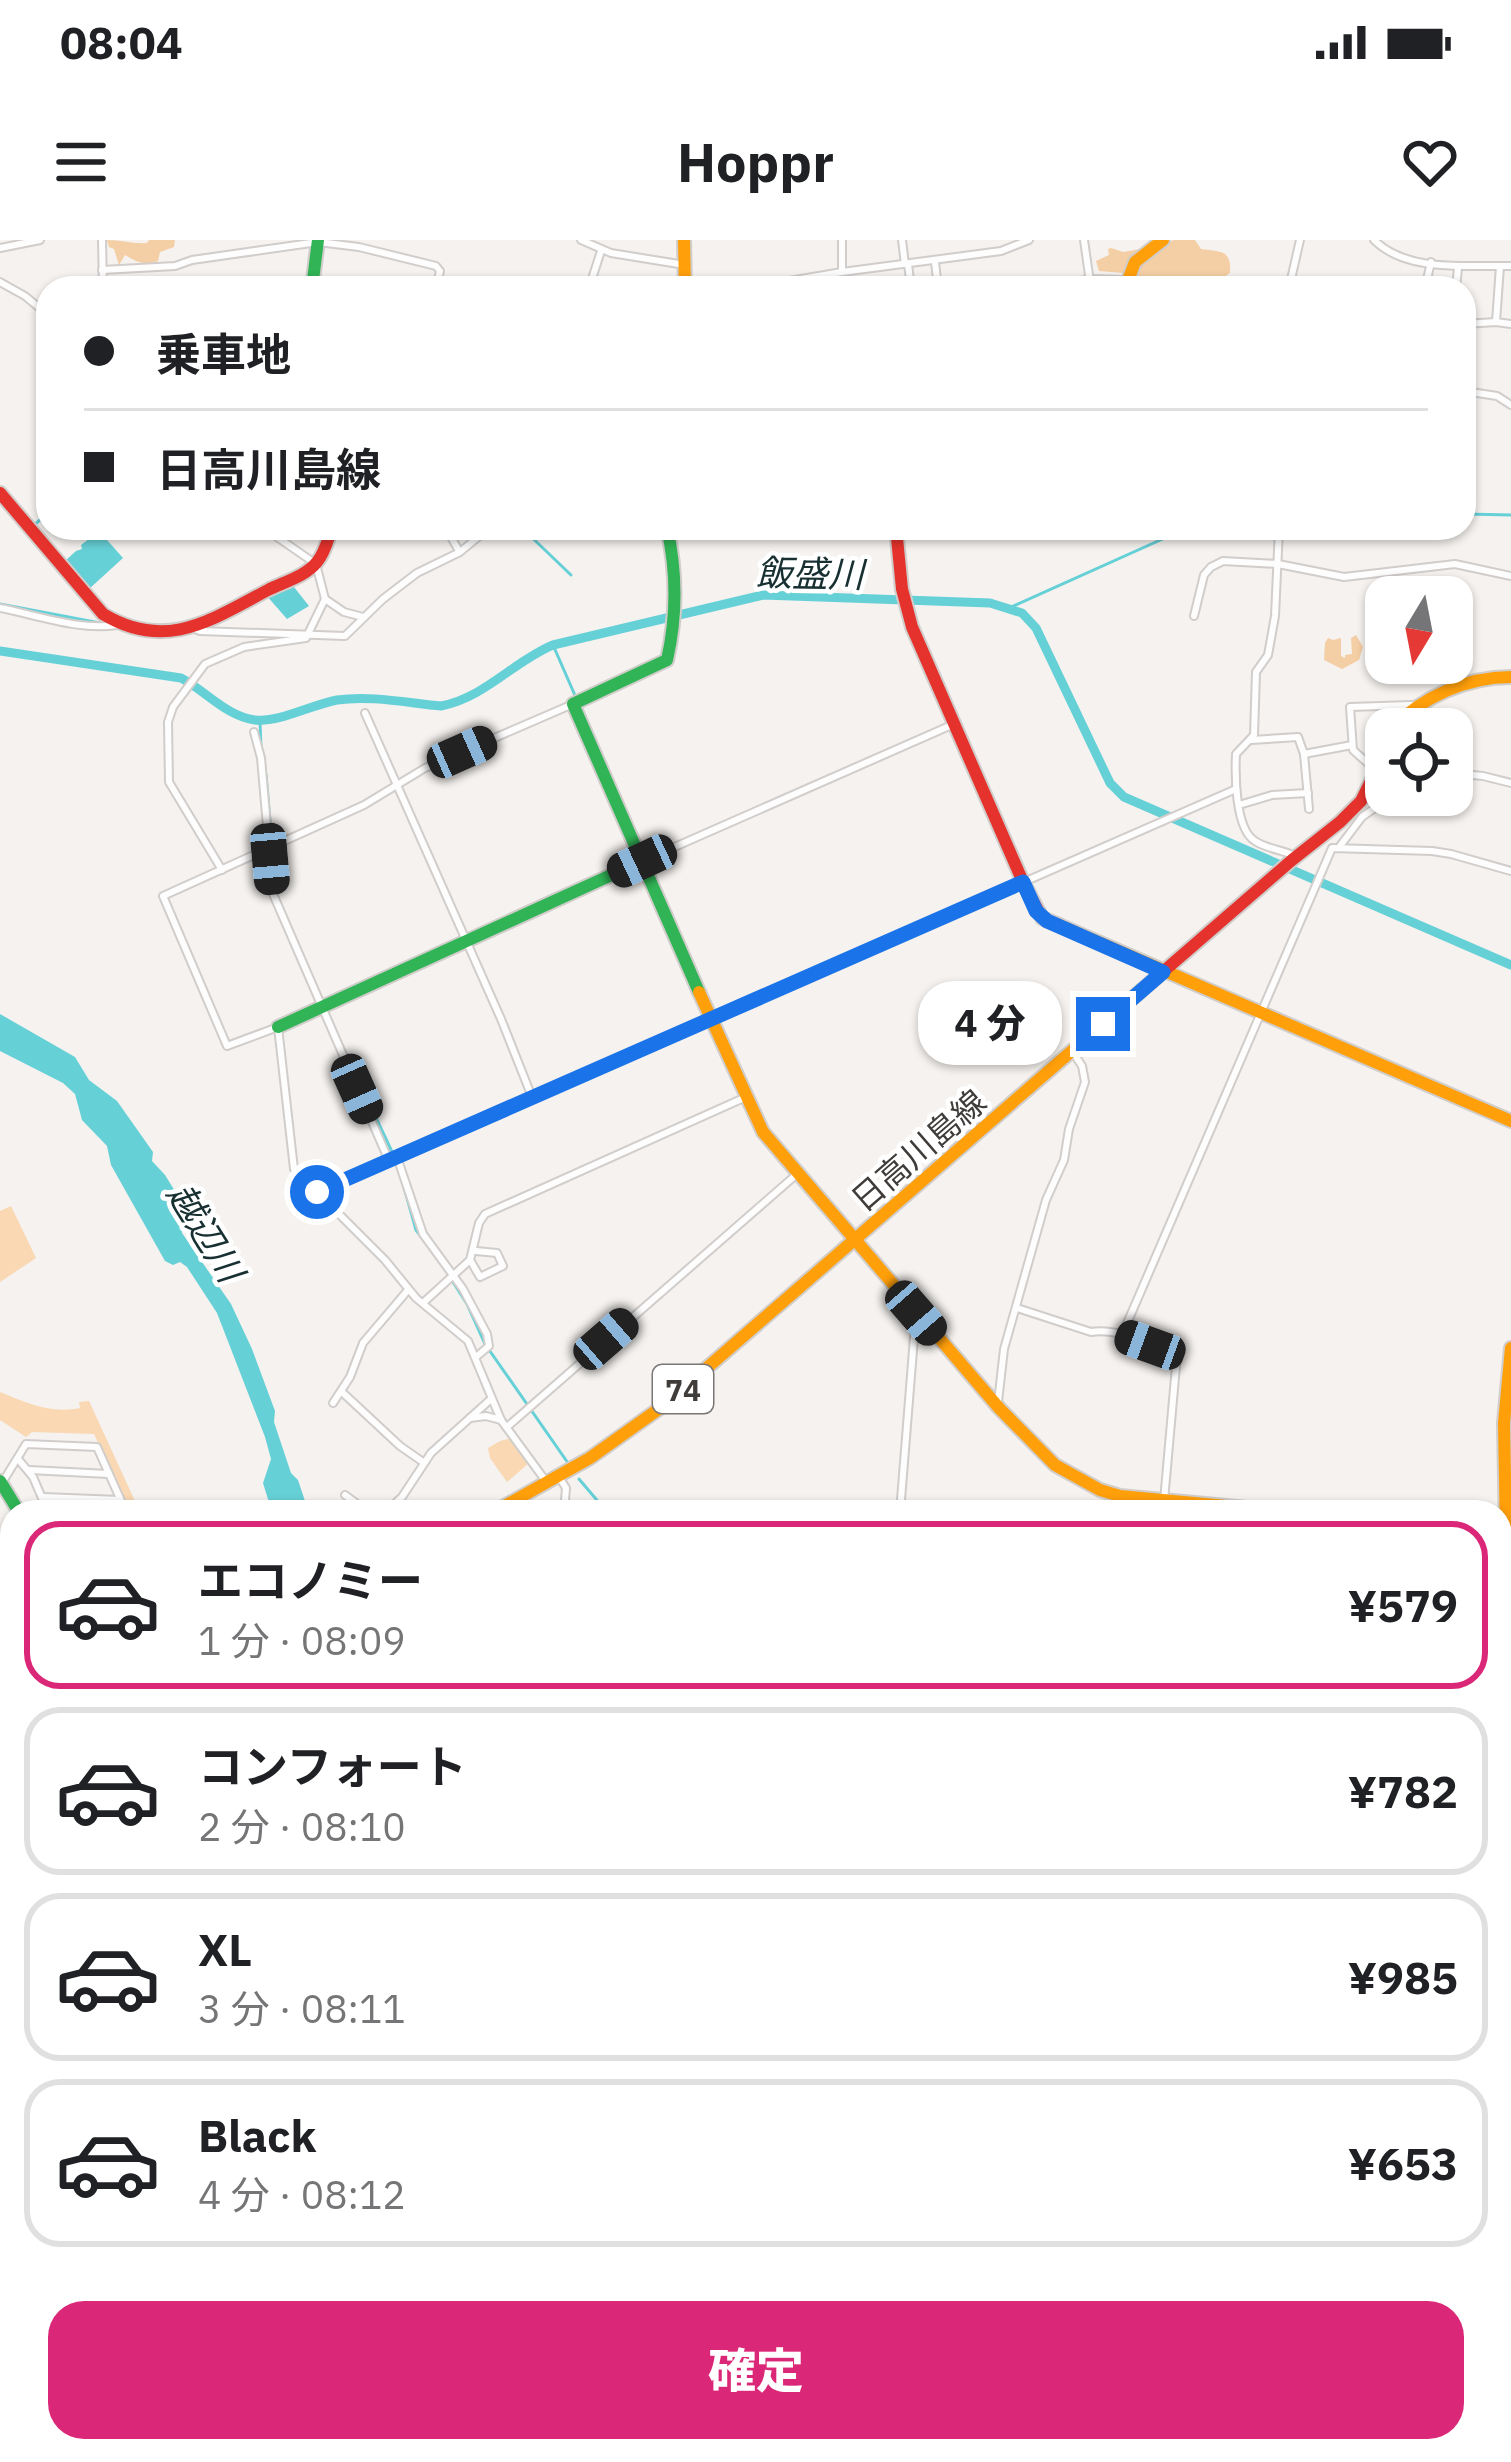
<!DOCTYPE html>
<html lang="ja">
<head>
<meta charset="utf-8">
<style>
	body { margin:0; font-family:"IBM Plex Sans","Noto Sans JP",sans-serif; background:#f6f6f6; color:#202124; height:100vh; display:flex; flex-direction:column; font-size:45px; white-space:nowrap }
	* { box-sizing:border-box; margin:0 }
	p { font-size:39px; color:#757577 }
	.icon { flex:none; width:66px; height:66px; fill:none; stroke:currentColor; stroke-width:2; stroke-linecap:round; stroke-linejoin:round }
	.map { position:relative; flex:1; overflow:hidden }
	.side { position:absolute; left:0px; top:1260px; width:1512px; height:963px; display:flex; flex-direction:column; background:#fff; border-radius:36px 36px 0 0; box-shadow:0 3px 9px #0004 }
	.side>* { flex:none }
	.hud { position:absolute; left:36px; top:36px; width:1440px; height:264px; border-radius:36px; box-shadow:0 3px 9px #0004; display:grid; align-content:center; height:264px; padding:0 48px; background:#fff }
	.needle { width:78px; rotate:190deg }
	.tools { position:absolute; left:1365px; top:336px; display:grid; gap:24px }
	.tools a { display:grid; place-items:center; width:108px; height:108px; border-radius:24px; background:#fff; box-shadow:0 3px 9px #0004; font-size:60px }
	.end { position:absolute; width:54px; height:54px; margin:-27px; border:15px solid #1a73e8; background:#fff; box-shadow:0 0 0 6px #fff }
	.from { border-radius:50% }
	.bubble { position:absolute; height:84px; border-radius:36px; background:#fff; box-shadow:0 3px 9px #0004; font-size:39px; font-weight:800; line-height:84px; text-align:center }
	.car { position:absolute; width:36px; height:72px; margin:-36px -18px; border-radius:15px; box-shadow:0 0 9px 3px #0007; background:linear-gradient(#222 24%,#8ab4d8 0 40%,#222 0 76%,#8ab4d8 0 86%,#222 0) }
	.hud b { display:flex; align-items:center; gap:42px; height:114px; font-size:45px }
	.hud b+b { border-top:3px solid #e0e0e0 }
	.hud i { width:30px; height:30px; background:#202124 }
	ul { padding:21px 0 0; list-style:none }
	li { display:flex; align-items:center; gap:36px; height:168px; margin:0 24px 18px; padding:0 24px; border:6px solid #e0e0e0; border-radius:36px }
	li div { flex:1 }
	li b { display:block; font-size:45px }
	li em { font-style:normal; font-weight:800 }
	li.active { border-color:#db2777 }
	li>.icon { width:108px; height:108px; stroke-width:1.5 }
	.button { display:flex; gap:24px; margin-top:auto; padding:24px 48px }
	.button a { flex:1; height:138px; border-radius:36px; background:#db2777; color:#fff; font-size:48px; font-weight:800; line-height:138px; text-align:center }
	.status { display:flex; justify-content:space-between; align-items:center; height:84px; padding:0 60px; background:#fff; direction:ltr }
	.status svg { height:33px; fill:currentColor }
	header { display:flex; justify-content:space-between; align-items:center; height:156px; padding:0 48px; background:#fff; font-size:54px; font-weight:800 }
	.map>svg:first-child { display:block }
</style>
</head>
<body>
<div class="status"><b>08:04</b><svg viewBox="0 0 49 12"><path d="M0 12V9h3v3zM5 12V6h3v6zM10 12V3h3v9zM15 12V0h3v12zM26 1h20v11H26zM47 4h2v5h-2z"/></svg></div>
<header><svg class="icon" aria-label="menu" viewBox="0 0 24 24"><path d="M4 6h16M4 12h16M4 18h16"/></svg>Hoppr<svg class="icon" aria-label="heart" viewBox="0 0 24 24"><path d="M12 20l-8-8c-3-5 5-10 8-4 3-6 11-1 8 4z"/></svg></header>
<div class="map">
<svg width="1511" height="2222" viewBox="0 0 1511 2222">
	<rect width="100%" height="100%" fill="#f5f2ef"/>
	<!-- green -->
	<g fill="#f9d8b3">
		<path d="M11,966L36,1018L0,1042V971Z"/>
		<path d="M0,1152C27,1163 51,1174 80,1168L79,1162L89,1161L140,1272H130L94,1194L32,1192L26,1197L0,1180Z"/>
		<path d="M512,1198L529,1223L507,1242L490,1218L488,1208L500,1201Z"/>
	</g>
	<!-- forest -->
	<g fill="#f4cea4">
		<path d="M107,0C121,0 134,4 147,3L149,0H175L174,7L160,12L158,21C144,26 137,22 125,15L119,25L114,9L109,7Z"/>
		<path d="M1174,0H1195L1201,9C1218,12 1232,8 1230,33L1221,39L1223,48H1162L1136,39L1133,32C1145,16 1156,8 1174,0Z"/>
		<path d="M1111,8L1123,12L1141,9V11L1128,19L1124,33L1099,31L1096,21L1109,15L1108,9Z"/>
		<path d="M1356,395L1363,407L1359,420L1342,429L1324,420L1325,403L1328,398L1333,400L1341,398V416L1345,418V415L1352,414L1351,398Z"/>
	</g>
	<!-- water -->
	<g fill="#66d0d7">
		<path d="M99,291L123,318L89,349L65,321L76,311L82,309L81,305Z"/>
		<path d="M290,342L309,366L287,379L266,355Z"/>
		<path d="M0,774L75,817L89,840L117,861L153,912L152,921L165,935L178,956L182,993L231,1064L252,1109L275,1171L274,1182L291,1233L298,1240L305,1261V1272H272L263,1243L271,1219L265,1197L217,1073L187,1027L180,1022L173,1025L165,1021L111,925L107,906L82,880L75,854L63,843L0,811Z"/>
	</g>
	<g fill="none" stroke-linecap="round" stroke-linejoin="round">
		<!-- stream -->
		<g stroke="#66d0d7" stroke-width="3">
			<path d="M1464,274L1511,275"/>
			<path d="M33,286L48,273"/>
			<path d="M522,288L571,335"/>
			<path d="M0,364L100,383L103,380"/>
			<path d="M1009,368L1187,288"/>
			<path d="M143,386L164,387"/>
			<path d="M553,405L726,801"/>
			<path d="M260,481L261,508"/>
			<path d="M266,535L274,627"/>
			<path d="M275,643L276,653L306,723"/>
			<path d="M341,803L393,914"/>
			<path d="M402,940L416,990L430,1008"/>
			<path d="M453,1042L467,1064L485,1104L568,1223"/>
			<path d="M927,1076L983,1141"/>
			<path d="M579,1239L607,1272"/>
			<path d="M1288,1267L1346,1272"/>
			<path d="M0,1598L12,1602"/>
			<path d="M1500,1678L1506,1680L1511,1676"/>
			<path d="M0,1932L12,1936"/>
		</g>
		<!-- river -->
		<path stroke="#66d0d7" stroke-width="9" d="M0,411L181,438C206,451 226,476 255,480C278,483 311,465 337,460C370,455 408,463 441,466C484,458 514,421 553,405L763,355L990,363L1022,373L1036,388L1110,543L1124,557L1511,725"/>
		<!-- street casing -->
		<g stroke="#d0cdcb" stroke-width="10">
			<g id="street">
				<path d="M102,0L103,48"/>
				<path d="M581,0L611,13L685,25"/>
				<path d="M842,0V32"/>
				<path d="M902,0L905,24"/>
				<path d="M1084,0L1090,42"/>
				<path d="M1374,0C1407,33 1468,25 1511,26"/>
				<path d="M0,8L40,0"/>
				<path d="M935,22L938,48"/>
				<path d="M908,24L911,48"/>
				<path d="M102,30L175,26L192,20L318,2L359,7L436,26L440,31L436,48"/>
				<path d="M0,42L25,56L48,75"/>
				<path d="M1127,43L1153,48"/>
				<path d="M589,48L601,11"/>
				<path d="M747,48L842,32L1001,11L1029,0"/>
				<path d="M1289,48L1300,0"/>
				<path d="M1425,48L1431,22"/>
				<path d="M1456,48L1458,28"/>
				<path d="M1496,82L1500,26"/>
				<path d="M1464,84L1496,82L1511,84"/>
				<path d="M1464,151L1497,156L1511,165"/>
				<path d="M446,288L459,311"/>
				<path d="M1279,288L1275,376L1268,415L1256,432L1254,495L1236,514C1235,535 1235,589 1255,601C1265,608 1281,610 1293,615"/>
				<path d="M325,359L344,372L363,377"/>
				<path d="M0,368C36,375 80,391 117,385"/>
				<path d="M1194,376L1204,335L1211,327L1223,321L1278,324L1344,337L1455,324L1511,336"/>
				<path d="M192,388L200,391L345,396L383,359L417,333L460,312L489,288"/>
				<path d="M365,473L501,779L532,857"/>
				<path d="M254,492L261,518L273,654L389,921"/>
				<path d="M1251,500L1298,497L1304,514L1309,569"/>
				<path d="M1304,514L1352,505"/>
				<path d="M1372,527L1353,510L1350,467L1412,465"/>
				<path d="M1452,533L1483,536L1511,543"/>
				<path d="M1239,565L1272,555L1308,553"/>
				<path d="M1340,606L1362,577L1393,555"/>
				<path d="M645,620L954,484"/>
				<path d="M222,630L169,542L168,482L173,467L205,424L244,407L306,398L325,359L316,324L264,288"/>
				<path d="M397,917L423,994L463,1049L487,1094L489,1106L476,1117"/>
				<path d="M317,952L1236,549"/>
				<path d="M470,1020L480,1037L503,1026L497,1013L476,1011"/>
				<path d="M424,1062L470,1020L479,983L485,974L746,857"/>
				<path d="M1017,1068L1091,1092C1119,1087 1151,1106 1177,1115L1163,1272"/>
				<path d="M1122,1095L1332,608L1432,611L1451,614L1511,631"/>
				<path d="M342,1152L400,1206L423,1222"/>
				<path d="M998,1162L1004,1109L1046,960L1064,920L1069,889L1085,842L1082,826L1074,814"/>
				<path d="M333,1163L350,1137L363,1103L408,1050"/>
				<path d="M470,1178L486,1176L501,1180"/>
				<path d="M507,1187L797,934"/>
				<path d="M18,1219L33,1237L48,1272"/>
				<path d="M29,1230L109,1234"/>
				<path d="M559,1237L566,1248L564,1272"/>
				<path d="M545,1240L501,1180L468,1101L416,1058L385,1020L294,929L278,787L227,806L163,656L364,565L425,528L573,464"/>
				<path d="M2,1243L26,1204L97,1207L126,1272"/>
				<path d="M345,1255L368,1272"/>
				<path d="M43,1257L120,1260"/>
				<path d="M386,1272L402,1257L431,1213L491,1159"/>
				<path d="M900,1272L916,1073"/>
				<path d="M0,1307L12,1308"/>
				<path d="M0,1399H12"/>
				<path d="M1500,1447L1511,1448"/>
				<path d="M1500,1681L1507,1683L1511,1680"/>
				<path d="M0,1754L12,1732"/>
				<path d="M0,1762L12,1766"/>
				<path d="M0,1766L12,1814"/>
				<path d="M1500,1783L1511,1786"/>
				<path d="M0,1936L12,1940"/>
				<path d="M0,2145L12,2148"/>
				<path d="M143,2211L142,2215L157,2222"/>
				<path d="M1361,2211V2222"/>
				<path d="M215,2222H228"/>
				<path d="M272,2222H276"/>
				<path d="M311,2222L368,2211"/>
				<path d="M673,2222L674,2213"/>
			</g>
		</g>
		<!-- fast casing -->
		<g stroke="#d0cdcb" stroke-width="16">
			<g id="fast">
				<path d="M312,48L318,0"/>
				<path d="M667,288C677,332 677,376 667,420L573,464L699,752"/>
				<path d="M278,787L642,621"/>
				<path d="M0,1241L19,1272"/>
				<path d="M2,1548L12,1574"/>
				<path d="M377,2211L390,2222"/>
			</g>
		</g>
		<!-- slow casing -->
		<g stroke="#d0cdcb" stroke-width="16">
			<g id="slow">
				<path d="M684,0L685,48"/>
				<path d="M1061,48L1090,42L1127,43L1135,22L1163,0"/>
				<path d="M1391,489C1422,457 1466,437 1511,437"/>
				<path d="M1059,685L1511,881"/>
				<path d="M699,752L763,892L999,1168L1055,1225L1100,1250L1120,1256L1290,1272"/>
				<path d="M494,1272L590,1218L663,1166L1142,750"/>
				<path d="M1500,1362L1506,1292L1504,1183L1511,1108"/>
				<path d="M12,1445V1458"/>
				<path d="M0,1468L12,1462"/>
				<path d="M1500,1561L1511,1563"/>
			</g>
		</g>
		<!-- jam casing -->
		<g stroke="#d0cdcb" stroke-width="16">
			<g id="jam">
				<path d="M0,253L103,374C166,412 211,380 268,350C284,342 306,336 317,322C325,313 328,299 332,288"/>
				<path d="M896,288L902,349L912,387L1023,642L1042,678L1059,685"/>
				<path d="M1142,750L1292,620L1340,582L1361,561L1372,539L1386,497"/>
				<path d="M0,1540V1548"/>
				<path d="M0,1692L12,1701"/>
				<path d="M0,2098L12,2065"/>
			</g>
		</g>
		<!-- street -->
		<use href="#street" stroke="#fefdfd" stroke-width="6"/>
		<!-- fast -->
		<use href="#fast" stroke="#30b455" stroke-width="12"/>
		<!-- slow -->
		<use href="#slow" stroke="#ff9f0a" stroke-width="12"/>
		<!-- jam -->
		<use href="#jam" stroke="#e5322d" stroke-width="12"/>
	</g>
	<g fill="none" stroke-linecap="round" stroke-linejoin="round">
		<!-- route -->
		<path stroke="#1a73e8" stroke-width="15" d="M317,952L1023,642L1036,671L1047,681L1163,732L1103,784"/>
	</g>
	<g text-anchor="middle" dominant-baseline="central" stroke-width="9" stroke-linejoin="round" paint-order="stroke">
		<!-- shield labels -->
		<rect fill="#fff" stroke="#797675" stroke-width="3" x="653" y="1125" width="60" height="48" rx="9"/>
		<g font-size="30" font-weight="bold" fill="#3f3c3a">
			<text x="683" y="1149">74</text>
		</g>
		<!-- street labels -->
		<g font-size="33" fill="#3f3c3a" stroke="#fff">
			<text transform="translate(918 910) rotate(-41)">日高川島線</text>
		</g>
		<!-- water labels -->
		<g font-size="36" font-style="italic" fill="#183032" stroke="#fff">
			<text transform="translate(810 333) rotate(1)">飯盛川</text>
			<text transform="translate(206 992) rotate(58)">越辺川</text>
		</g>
	</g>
</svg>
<div class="tools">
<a><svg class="needle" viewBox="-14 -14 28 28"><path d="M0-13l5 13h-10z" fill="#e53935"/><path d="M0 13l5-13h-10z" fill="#757577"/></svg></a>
<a><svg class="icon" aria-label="locate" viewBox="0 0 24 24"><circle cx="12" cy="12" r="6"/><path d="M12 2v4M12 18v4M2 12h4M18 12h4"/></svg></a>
</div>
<i class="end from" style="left:317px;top:952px"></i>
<i class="end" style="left:1103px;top:784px"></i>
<div class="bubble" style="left:918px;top:741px;width:144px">4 分</div>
<i class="car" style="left:462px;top:512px;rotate:66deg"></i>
<i class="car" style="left:270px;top:619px;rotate:175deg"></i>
<i class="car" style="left:642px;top:621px;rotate:245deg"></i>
<i class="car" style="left:357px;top:849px;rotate:156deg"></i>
<i class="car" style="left:916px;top:1073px;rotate:139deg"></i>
<i class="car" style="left:606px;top:1099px;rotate:49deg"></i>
<i class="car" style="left:1150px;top:1105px;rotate:290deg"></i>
<div class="hud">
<b><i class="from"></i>乗車地</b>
<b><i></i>日高川島線</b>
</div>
<section class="side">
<ul>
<li class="active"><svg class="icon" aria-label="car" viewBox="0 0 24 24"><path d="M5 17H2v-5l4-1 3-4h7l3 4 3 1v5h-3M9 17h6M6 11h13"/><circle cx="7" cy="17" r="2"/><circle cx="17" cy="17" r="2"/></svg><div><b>エコノミー</b><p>1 分 · 08:09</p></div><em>¥579</em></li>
<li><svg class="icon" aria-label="car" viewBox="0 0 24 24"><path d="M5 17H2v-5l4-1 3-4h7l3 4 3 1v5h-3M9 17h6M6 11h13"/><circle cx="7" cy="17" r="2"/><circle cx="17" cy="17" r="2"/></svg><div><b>コンフォート</b><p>2 分 · 08:10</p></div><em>¥782</em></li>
<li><svg class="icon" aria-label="car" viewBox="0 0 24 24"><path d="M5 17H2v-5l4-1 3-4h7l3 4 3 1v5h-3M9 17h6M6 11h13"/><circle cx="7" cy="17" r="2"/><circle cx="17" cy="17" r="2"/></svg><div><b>XL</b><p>3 分 · 08:11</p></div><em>¥985</em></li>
<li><svg class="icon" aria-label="car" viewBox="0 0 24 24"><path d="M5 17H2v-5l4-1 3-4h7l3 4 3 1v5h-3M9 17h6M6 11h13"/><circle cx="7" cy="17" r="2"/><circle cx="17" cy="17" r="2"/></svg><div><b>Black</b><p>4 分 · 08:12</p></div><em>¥653</em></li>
</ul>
<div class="button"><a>確定</a></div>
</section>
</div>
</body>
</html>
